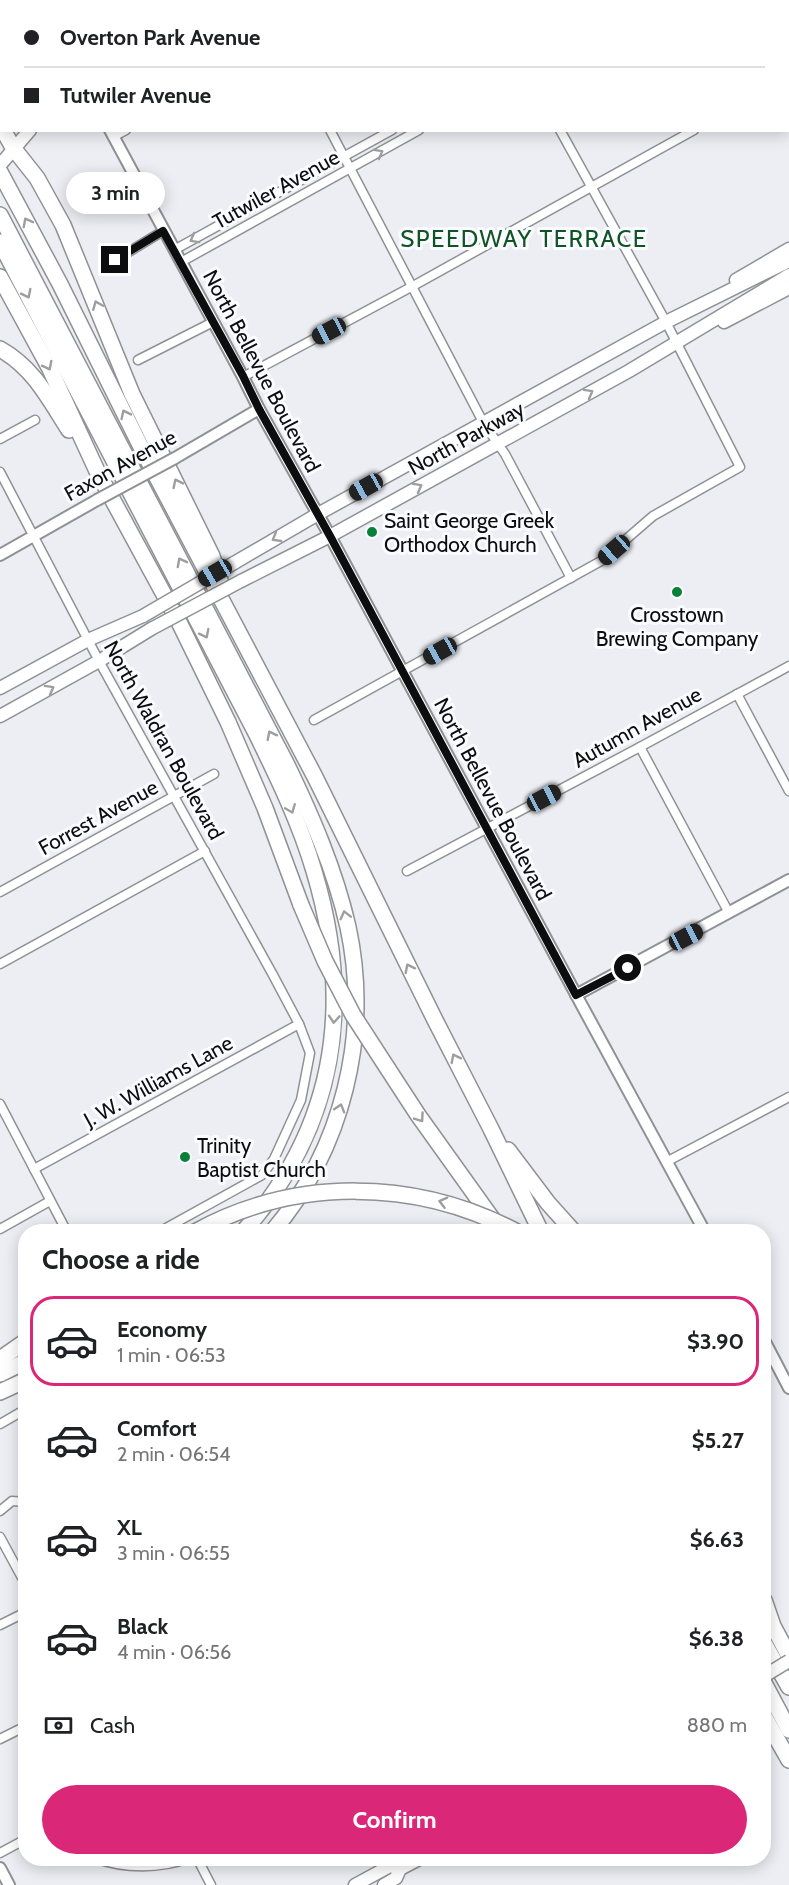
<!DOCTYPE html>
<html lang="en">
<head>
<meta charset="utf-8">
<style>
	body { margin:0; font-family:Cabin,sans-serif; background:#f2f2f2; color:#202124; height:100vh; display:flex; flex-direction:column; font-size:22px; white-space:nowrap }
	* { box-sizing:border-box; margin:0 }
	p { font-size:20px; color:#757577 }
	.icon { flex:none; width:33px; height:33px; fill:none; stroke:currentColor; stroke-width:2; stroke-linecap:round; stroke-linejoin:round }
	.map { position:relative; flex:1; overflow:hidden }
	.panel { position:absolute; left:18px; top:1224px; width:753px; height:642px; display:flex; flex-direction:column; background:#fff; border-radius:24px; box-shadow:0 3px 15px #0003 }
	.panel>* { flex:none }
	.hud { position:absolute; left:0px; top:0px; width:789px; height:132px; box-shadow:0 3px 15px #0003; display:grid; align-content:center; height:132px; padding:0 24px; background:#fff }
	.end { position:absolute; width:27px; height:27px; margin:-14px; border:8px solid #0c0d0f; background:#fff; box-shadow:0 0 0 3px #fff }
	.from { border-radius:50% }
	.bubble { position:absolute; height:42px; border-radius:21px; background:#fff; box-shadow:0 3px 15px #0003; font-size:20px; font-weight:800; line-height:42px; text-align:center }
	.car { position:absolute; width:18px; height:36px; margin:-18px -9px; border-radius:8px; box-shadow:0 0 4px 2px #0007; background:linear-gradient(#222 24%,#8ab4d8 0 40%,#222 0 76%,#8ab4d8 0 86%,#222 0) }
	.hud b { display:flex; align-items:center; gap:21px; height:57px; font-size:22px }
	.hud b+b { border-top:2px solid #e0e0e0 }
	.hud i { width:15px; height:15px; background:#202124 }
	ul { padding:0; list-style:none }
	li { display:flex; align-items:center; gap:18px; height:90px; margin:0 12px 9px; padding:0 12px; border:3px solid transparent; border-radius:24px }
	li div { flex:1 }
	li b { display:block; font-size:22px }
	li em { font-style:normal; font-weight:800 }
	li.on { border-color:#db2777 }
	li>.icon { width:54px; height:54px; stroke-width:1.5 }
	h2 { padding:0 24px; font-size:27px; line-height:72px }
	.pay { display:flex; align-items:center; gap:15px; height:66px; padding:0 24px; font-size:22px }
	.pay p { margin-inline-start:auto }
	.action { display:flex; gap:12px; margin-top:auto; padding:12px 24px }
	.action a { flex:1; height:69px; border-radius:36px; background:#db2777; color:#fff; font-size:24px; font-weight:800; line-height:69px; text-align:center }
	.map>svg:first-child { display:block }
</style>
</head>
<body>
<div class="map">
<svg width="789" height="1885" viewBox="0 0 789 1885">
	<rect width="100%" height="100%" fill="#eceef3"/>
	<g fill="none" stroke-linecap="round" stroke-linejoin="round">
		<!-- stream -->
		<path stroke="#51dfed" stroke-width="2" d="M206,2L209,0"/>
		<!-- minor casing -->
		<g stroke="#8f9195" stroke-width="11">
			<g id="minor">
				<path d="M259,0L260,2"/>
				<path d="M490,0L491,2"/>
				<path d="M362,2L364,0"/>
				<path d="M626,2L629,0"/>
				<path d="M652,2L655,0"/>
				<path d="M788,79L789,78"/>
				<path d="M330,130L483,422L505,454L571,578"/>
				<path d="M113,137L126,130"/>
				<path d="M174,250L392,130"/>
				<path d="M181,262L419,130"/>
				<path d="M104,267L163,231"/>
				<path d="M138,360L213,322"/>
				<path d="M243,377L413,286L694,130"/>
				<path d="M0,439L35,420"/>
				<path d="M0,472L99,661L273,975L299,1024L310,1053L301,1100L274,1159L262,1175L159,1232"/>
				<path d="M737,694L789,791"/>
				<path d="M314,720L601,561L653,516L740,467L666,322L560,130"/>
				<path d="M640,747L729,913"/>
				<path d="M407,871L640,747L789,666"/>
				<path d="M0,892L214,774"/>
				<path d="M0,964L205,851"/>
				<path d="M0,1104L67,1232"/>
				<path d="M668,1161L789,1097"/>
				<path d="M34,1169L299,1024"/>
				<path d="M0,1229L50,1201"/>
				<path d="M0,1424L26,1409"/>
				<path d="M0,1511L12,1501L26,1502"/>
				<path d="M0,1537L26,1585"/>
				<path d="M0,1625L26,1612"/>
				<path d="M0,1739L26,1726"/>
				<path d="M0,1853L26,1839"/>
				<path d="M95,1858C124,1869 161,1869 189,1858"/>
				<path d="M197,1858L211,1885"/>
			</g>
		</g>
		<!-- tertiary casing -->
		<g stroke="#8f9195" stroke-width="14">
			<g id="tertiary">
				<path d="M37,0L38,2"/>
				<path d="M110,130L243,377L259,409L330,536L580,1002L705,1232"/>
				<path d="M175,458L259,409"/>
				<path d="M0,555L97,500"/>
				<path d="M576,995L789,880"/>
				<path d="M764,1340L789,1388"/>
				<path d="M0,1868L9,1885"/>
			</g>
		</g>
		<!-- secondary casing -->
		<g stroke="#8f9195" stroke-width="15">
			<g id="secondary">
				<path d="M355,1885L390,1866L400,1869L421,1858"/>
				<path d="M384,1885L396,1878L400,1869"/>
			</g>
		</g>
		<!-- primary casing -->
		<g stroke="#8f9195" stroke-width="15">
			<g id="primary">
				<path d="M143,2L145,0"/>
				<path d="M0,165L30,130"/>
				<path d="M736,280L789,249"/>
				<path d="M724,322L789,288"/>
				<path d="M234,563L318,514L666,322L789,261"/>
				<path d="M241,581L330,536L629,371L789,275"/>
				<path d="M0,688L88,640L143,616"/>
				<path d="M0,716L99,661L151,629"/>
			</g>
		</g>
		<!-- motorway casing -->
		<g stroke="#8f9195" stroke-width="18">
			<g id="motorway">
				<path d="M0,86L2,87"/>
				<path d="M3,130L14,149L37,178L63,225L132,394L212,556L220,580"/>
				<path d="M0,172L60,284L141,447L315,777L435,1020L491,1129L541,1232"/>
				<path d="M0,215L287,765C312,817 335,870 348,927C371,1034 343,1149 272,1232"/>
				<path d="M0,242L256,733C278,778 300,823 314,871C354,1004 336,1127 243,1232"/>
				<path d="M0,277L50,369L97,471L180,624L228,722L265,808L301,905"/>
				<path d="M0,349C34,368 49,399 69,430"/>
				<path d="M388,1069L418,1115L496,1224"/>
				<path d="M508,1150L548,1203L574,1232"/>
				<path d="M0,1359L26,1341"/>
				<path d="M0,1374L26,1361"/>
				<path d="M0,1392L26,1380"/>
				<path d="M764,1600L773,1626L789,1656"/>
				<path d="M764,1643L789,1687"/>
				<path d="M764,1683L789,1730"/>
				<path d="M764,1716L789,1760"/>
			</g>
		</g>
		<!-- minor -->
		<use href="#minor" stroke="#fff" stroke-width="8"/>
		<!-- tertiary -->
		<use href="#tertiary" stroke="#fff" stroke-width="10"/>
		<!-- secondary -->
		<use href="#secondary" stroke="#fff" stroke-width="12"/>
		<!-- primary -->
		<use href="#primary" stroke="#fff" stroke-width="12"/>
		<!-- motorway -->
		<use href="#motorway" stroke="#fff" stroke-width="15"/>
		<!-- tertiary-bridge casing -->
		<g stroke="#8f9195" stroke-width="14" stroke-linecap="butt">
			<path id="tertiary-bridge" d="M97,500L175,458"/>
		</g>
		<!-- secondary-bridge casing -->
		<g stroke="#8f9195" stroke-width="15" stroke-linecap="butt">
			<path id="secondary-bridge" d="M764,1676L789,1661"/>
		</g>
		<!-- primary-bridge casing -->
		<g stroke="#8f9195" stroke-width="15" stroke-linecap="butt">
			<g id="primary-bridge">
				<path d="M143,616L234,563"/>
				<path d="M151,629L241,581"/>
			</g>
		</g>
		<!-- motorway-bridge casing -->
		<g stroke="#8f9195" stroke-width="18" stroke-linecap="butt">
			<g id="motorway-bridge">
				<path d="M301,905L325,961L353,1015L388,1069"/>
				<path d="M195,1232C295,1177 416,1178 517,1232"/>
			</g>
		</g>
		<!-- tertiary-bridge -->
		<use href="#tertiary-bridge" stroke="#fff" stroke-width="10"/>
		<!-- secondary-bridge -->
		<use href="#secondary-bridge" stroke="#fff" stroke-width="12"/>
		<!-- primary-bridge -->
		<use href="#primary-bridge" stroke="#fff" stroke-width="12"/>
		<!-- motorway-bridge -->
		<use href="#motorway-bridge" stroke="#fff" stroke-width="15"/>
	</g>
	<!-- one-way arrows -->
	<defs><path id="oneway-chevron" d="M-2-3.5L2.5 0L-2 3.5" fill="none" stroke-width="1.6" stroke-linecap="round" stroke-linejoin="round" transform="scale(1.5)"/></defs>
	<g stroke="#9e9e9f">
		<use href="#oneway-chevron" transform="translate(379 153) rotate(-29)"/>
		<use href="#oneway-chevron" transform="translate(27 222) rotate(-118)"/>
		<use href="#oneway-chevron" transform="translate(194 239) rotate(151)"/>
		<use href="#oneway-chevron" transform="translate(27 294) rotate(63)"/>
		<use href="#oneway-chevron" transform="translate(97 305) rotate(-112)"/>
		<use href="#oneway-chevron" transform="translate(48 366) rotate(63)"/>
		<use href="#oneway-chevron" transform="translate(589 393) rotate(-29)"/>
		<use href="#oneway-chevron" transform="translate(125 414) rotate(-116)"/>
		<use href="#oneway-chevron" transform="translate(177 483) rotate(-116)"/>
		<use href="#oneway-chevron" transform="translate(418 487) rotate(-29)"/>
		<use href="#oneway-chevron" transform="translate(276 538) rotate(150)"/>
		<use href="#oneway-chevron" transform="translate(181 562) rotate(-118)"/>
		<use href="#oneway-chevron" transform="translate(205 634) rotate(63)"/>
		<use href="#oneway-chevron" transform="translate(50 689) rotate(-29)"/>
		<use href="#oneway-chevron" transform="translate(271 735) rotate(-117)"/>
		<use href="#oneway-chevron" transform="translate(291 809) rotate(68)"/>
		<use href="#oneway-chevron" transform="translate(345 915) rotate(-104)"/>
		<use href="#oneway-chevron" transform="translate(409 968) rotate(-117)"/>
		<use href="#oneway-chevron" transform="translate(334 1019) rotate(94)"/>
		<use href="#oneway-chevron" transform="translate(455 1058) rotate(-117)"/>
		<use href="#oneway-chevron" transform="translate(340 1108) rotate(-73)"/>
		<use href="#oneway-chevron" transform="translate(420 1118) rotate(55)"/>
		<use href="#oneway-chevron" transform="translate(443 1202) rotate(-165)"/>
	</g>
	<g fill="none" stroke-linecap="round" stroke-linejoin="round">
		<!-- route -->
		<path stroke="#0c0d0f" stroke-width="8" d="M115,260L163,231L243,376L259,409L330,536L576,995L628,968"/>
	</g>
	<!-- markers -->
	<g fill="#078038" stroke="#fafbfe" stroke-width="2">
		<circle cx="372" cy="532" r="6"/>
		<circle cx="677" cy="592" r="6"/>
		<circle cx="185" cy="1157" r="6"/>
	</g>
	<g text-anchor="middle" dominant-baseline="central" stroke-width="6" stroke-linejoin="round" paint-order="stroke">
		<!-- street labels -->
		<g font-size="21" fill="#0c0d0f" stroke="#fafbfe">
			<text transform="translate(276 189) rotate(-29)">Tutwiler Avenue</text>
			<text transform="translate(262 371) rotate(62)">North Bellevue Boulevard</text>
			<text transform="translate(466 438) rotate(-29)">North Parkway</text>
			<text transform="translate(120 465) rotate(-29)">Faxon Avenue</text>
			<text transform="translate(637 727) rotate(-29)">Autumn Avenue</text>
			<text transform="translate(164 740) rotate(61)">North Waldran Boulevard</text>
			<text transform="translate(493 799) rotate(62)">North Bellevue Boulevard</text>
			<text transform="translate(98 817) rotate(-29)">Forrest Avenue</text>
			<text transform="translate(158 1081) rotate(-29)">J. W. Williams Lane</text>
		</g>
		<!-- poi labels -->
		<g font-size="21" fill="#0c0d0f" stroke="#fafbfe" text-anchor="start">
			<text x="384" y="520">Saint George Greek<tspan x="384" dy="24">Orthodox Church</tspan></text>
			<text x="677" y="614" text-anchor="middle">Crosstown<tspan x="677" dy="24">Brewing Company</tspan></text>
			<text x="197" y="1145">Trinity<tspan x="197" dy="24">Baptist Church</tspan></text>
		</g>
		<!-- quarter labels -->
		<g font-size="24" letter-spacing="1.5" fill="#105426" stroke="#fafbfe">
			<text x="524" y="238">SPEEDWAY TERRACE</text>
		</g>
	</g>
</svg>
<i class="end from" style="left:628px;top:968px"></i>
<i class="end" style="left:115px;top:260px"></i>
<div class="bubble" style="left:66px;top:172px;width:99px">3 min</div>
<i class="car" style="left:329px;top:331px;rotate:242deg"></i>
<i class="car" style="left:366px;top:487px;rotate:241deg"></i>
<i class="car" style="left:614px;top:550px;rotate:229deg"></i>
<i class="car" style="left:215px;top:573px;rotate:240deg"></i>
<i class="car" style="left:440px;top:651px;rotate:241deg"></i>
<i class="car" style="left:544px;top:798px;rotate:62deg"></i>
<i class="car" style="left:686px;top:937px;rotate:62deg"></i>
<div class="hud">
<b><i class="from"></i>Overton Park Avenue</b>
<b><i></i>Tutwiler Avenue</b>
</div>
<section class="panel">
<h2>Choose a ride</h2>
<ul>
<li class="on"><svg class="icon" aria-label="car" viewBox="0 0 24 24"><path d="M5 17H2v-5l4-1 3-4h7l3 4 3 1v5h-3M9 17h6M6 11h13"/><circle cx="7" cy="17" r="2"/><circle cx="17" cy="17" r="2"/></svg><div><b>Economy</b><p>1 min · 06:53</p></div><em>$3.90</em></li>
<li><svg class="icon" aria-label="car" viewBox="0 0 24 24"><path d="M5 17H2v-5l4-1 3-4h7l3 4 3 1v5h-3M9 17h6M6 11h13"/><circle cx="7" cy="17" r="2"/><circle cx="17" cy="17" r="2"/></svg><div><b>Comfort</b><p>2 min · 06:54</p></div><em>$5.27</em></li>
<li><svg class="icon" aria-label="car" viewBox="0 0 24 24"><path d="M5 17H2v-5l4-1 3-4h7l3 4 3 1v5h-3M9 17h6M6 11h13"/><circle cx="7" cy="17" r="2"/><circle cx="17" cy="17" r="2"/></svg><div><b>XL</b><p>3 min · 06:55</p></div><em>$6.63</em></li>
<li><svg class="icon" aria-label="car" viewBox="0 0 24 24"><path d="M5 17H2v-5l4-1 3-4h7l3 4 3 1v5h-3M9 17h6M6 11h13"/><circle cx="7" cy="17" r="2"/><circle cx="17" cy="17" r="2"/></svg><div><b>Black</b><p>4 min · 06:56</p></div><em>$6.38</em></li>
</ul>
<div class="pay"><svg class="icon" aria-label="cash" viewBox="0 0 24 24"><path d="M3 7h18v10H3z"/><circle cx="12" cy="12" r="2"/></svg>Cash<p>880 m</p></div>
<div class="action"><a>Confirm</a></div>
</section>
</div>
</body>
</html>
